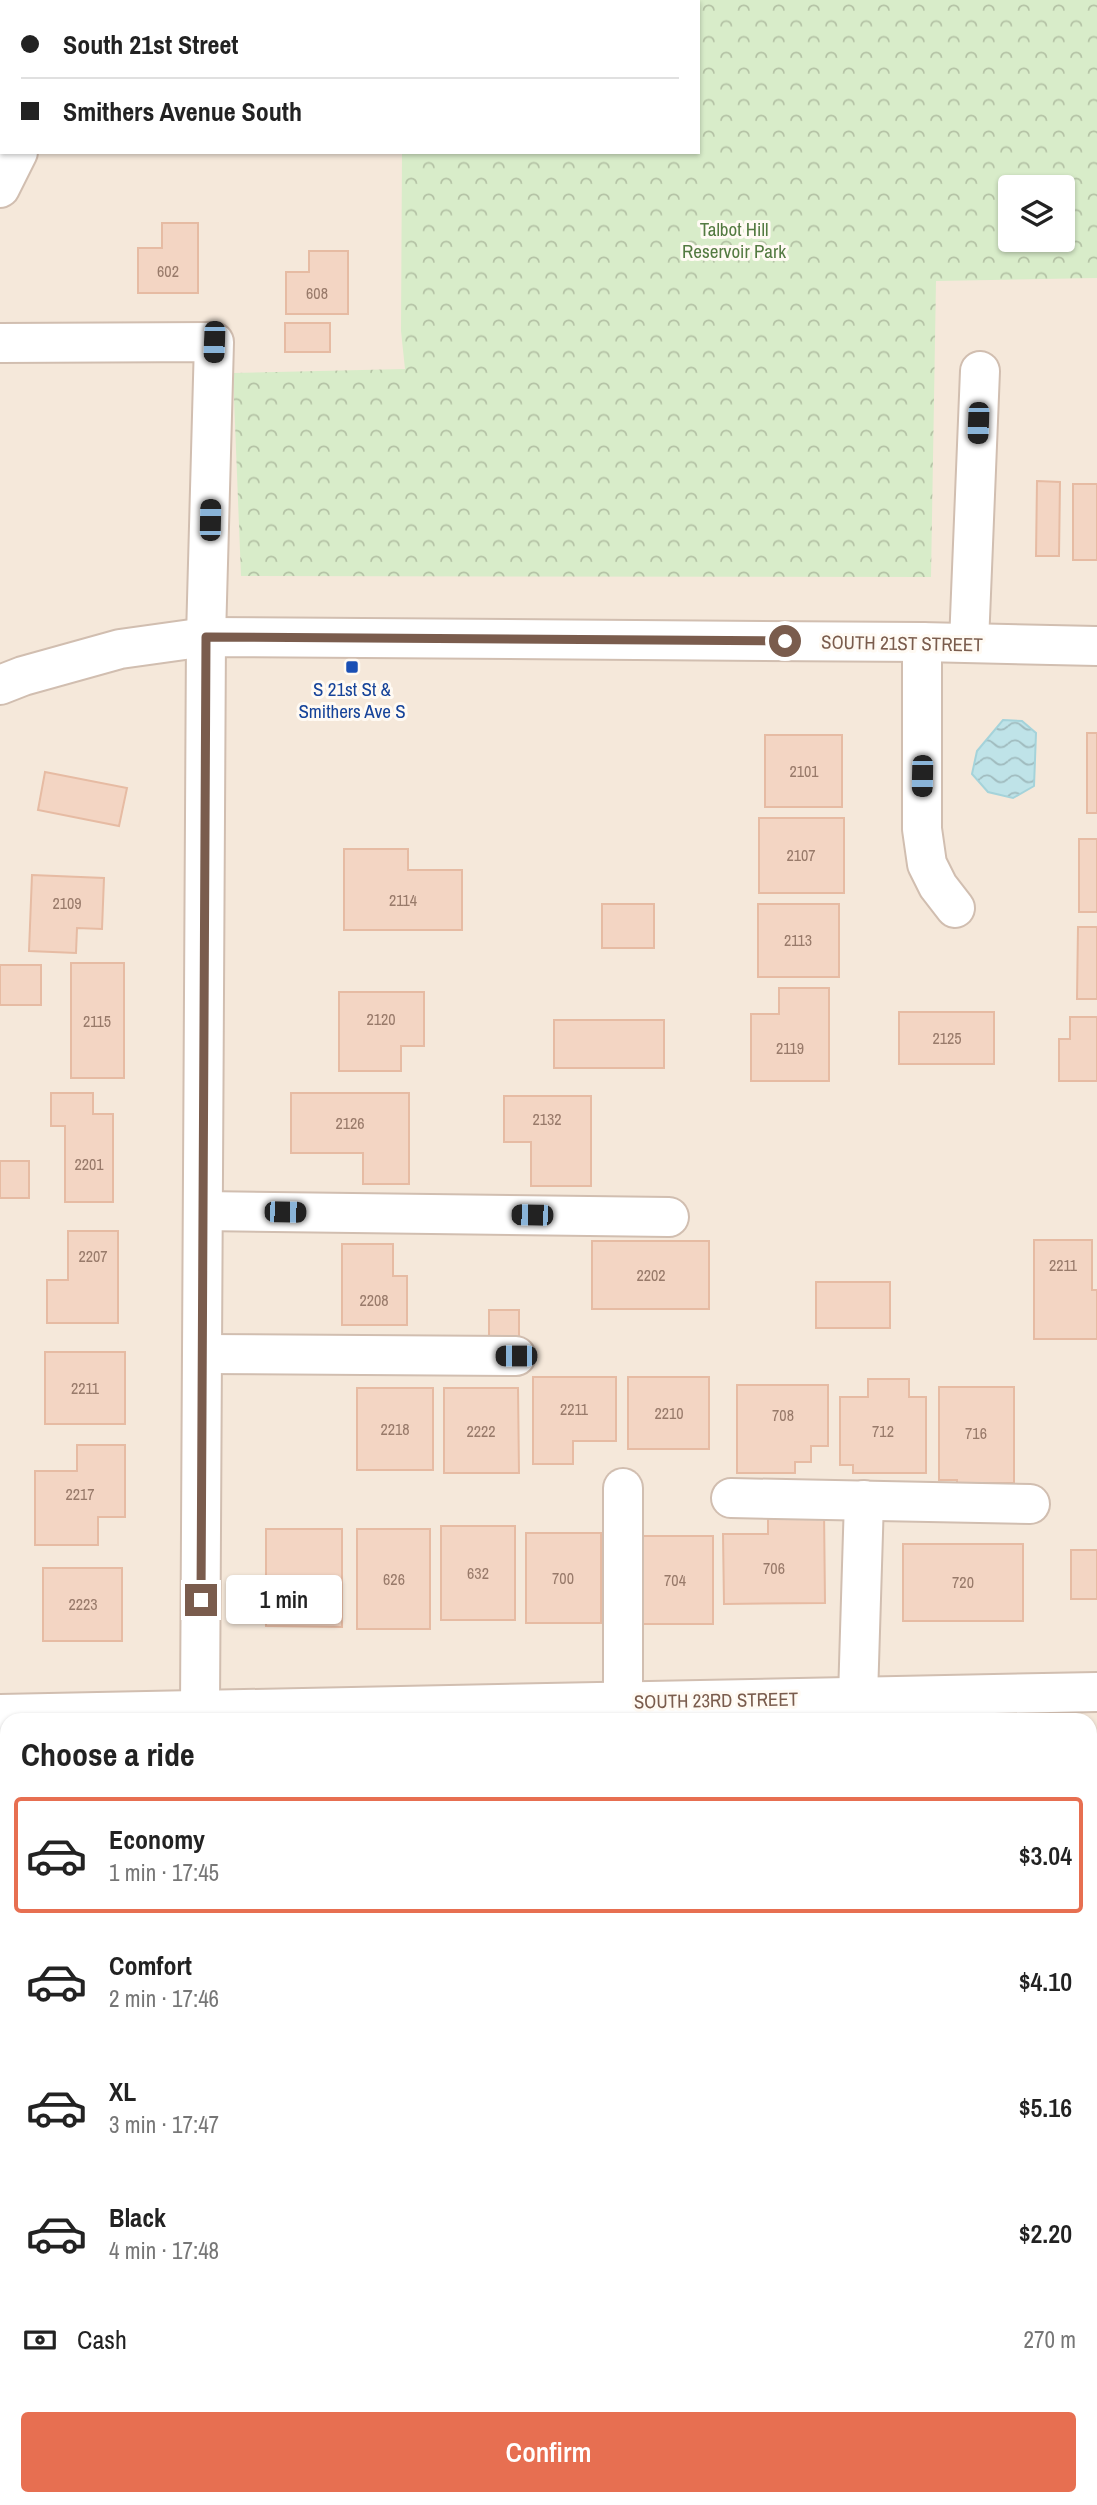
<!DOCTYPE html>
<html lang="en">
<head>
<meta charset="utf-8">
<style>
	body { margin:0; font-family:"Archivo Narrow",sans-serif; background:#f6f6f6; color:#222; height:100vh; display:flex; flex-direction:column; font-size:26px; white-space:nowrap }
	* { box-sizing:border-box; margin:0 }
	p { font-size:23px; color:#767676 }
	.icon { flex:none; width:38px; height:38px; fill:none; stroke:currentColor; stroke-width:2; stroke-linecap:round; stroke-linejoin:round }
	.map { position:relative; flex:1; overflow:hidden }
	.panel { position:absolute; left:0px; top:1713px; width:1097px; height:793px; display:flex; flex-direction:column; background:#fff; border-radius:21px 21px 0 0; box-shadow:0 2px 5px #0004 }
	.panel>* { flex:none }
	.guide { position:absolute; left:0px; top:0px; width:700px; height:154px; box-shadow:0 2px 5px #0004; display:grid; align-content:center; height:154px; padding:0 21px; background:#fff }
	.tools { position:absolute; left:998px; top:175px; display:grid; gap:14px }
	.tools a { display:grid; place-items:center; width:77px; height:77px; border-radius:7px; background:#fff; box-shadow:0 2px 5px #0004; font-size:35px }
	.end { position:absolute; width:32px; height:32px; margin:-16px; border:9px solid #7a5c4d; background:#fff; box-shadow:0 0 0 4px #fff }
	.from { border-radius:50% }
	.bubble { position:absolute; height:49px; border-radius:7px; background:#fff; box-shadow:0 2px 5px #0004; font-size:23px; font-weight:600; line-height:49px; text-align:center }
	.car { position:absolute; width:21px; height:42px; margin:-21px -10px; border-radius:9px; box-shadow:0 0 5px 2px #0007; background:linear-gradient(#222 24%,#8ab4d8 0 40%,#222 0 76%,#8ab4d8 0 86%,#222 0) }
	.guide b { display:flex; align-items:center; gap:24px; height:66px; font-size:26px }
	.guide b+b { border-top:2px solid #e0e0e0 }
	.guide i { width:18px; height:18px; background:#222 }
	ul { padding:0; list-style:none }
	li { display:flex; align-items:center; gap:21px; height:116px; margin:0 14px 10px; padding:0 7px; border:4px solid transparent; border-radius:7px }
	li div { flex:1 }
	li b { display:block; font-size:26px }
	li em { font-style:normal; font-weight:600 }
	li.on { border-color:#e76f51 }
	li>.icon { width:63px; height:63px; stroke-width:1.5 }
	h2 { padding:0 21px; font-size:32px; line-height:84px }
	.pay { display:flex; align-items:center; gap:18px; height:77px; padding:0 21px; font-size:26px }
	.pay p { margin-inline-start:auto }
	.button { display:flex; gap:14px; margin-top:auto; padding:14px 21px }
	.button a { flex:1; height:80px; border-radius:7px; background:#e76f51; color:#fff; font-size:28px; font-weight:600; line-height:80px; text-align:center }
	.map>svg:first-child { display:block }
</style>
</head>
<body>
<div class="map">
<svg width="1097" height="2505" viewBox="0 0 1097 2505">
	<defs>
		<pattern id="forest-crowns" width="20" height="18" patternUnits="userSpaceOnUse" patternTransform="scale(1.75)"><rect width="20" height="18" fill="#d8ecc9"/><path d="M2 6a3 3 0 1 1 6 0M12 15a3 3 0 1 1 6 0" fill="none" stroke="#b4c2a5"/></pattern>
		<pattern id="water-waves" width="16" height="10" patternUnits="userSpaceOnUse" patternTransform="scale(1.75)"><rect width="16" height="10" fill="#bfe3e8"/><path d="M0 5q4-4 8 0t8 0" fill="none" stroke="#a0bbbe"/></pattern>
	</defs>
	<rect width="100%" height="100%" fill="#fdf6ec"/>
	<!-- residential -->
	<path fill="#f5e8da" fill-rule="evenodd" d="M0,0H1097V2505H0ZM2,2H698V152H2ZM1010,187H1062V240H1010ZM7,1720H1090V2499H7Z"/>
	<!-- education -->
	<path fill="#f3e8fa" d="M0,1765H7V2499H114V2505H0Z"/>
	<!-- forest -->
	<g fill="url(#forest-crowns)" fill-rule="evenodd">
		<path d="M404,0H1097V278L936,281L931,577L241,576L233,373L405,369L401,331L402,152H698V2ZM1062,187V240H1010V187Z"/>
		<path d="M1097,1759V2505H114V2499H1090V1760Z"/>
	</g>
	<!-- water -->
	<path fill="url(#water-waves)" stroke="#a5d3da" stroke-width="2" d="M1003,720L1022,721L1036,733L1034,786L1013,798L988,792L972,774L977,751Z"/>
	<!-- building -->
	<g fill="#f3d5c3" stroke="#e6bba3" stroke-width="2">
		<path d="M179,0H363L179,2Z"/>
		<path d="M162,223H198V293H138V248H162Z"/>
		<path d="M309,251H348V314H286V272H309Z"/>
		<rect x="285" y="323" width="45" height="29"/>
		<path d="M1037,481L1060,482L1059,556H1036Z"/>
		<rect x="1073" y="484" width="24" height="76"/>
		<rect x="1087" y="733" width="10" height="80"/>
		<rect x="765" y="735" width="77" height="72"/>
		<path d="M45,772L127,788L119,826L38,810Z"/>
		<rect x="759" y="818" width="85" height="75"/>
		<rect x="1079" y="839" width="18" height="73"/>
		<path d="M344,849H408V870H462V930H344Z"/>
		<path d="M32,875L104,878L102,929L77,928L76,953L29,951Z"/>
		<rect x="602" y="904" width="52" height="44"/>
		<rect x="758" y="904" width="81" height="73"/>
		<path d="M1078,927H1097V999H1077Z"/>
		<rect x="71" y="963" width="53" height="115"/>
		<rect x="0" y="965" width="41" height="40"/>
		<path d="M779,988H829V1081H751V1014H779Z"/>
		<path d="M339,992H424V1046H401V1071H339Z"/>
		<rect x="899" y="1012" width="95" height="52"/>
		<path d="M1070,1017H1097V1081H1059V1039H1070Z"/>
		<rect x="554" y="1020" width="110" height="48"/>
		<path d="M51,1093H93V1114H113V1202H65V1126H51Z"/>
		<path d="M291,1093H409V1184H363V1153H291Z"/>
		<path d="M504,1096H591V1186H531V1142H504Z"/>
		<rect x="0" y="1161" width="29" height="37"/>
		<path d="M68,1231H118V1323H47V1280H68Z"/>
		<path d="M1034,1240H1092V1290H1097V1339H1034Z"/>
		<rect x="592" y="1241" width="117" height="68"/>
		<path d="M342,1244H393V1276H407V1325H342Z"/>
		<rect x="816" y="1282" width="74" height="46"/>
		<rect x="489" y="1310" width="30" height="32"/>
		<rect x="45" y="1352" width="80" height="72"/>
		<path d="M533,1377H616V1441H573V1464H533Z"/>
		<rect x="628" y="1377" width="81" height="72"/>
		<path d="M868,1379H909V1397H926V1473H853V1465H840V1397H868Z"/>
		<path d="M737,1385H828V1446H811V1462H795V1473H737Z"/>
		<path d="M939,1387H1014V1483H957V1480H939Z"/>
		<rect x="357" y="1388" width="76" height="82"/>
		<path d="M444,1388H518L519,1473H444Z"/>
		<path d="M77,1445H125V1517H98V1545H35V1471H77Z"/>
		<path d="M824,1510L825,1603L724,1604L723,1534H768V1511Z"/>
		<rect x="441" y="1526" width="74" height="94"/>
		<path d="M266,1529H342V1627L266,1626Z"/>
		<rect x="357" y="1529" width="73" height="100"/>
		<rect x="526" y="1533" width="75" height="90"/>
		<rect x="637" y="1536" width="76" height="88"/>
		<rect x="903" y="1544" width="120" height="77"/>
		<rect x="1071" y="1550" width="26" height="49"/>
		<rect x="43" y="1568" width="79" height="73"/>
		<path d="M0,2266L7,2268V2298L0,2334Z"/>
	</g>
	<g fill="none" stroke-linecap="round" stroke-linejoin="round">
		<!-- minor casing -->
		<g stroke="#d1beb0" stroke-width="42">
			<g id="minor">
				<path d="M95,2V0"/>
				<path d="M0,85H2"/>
				<path d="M0,188L18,152"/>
				<path d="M0,343L214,342L206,637L200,1709"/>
				<path d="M922,642V829L927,864L938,886L955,908"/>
				<path d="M969,643L980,371"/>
				<path d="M0,685L23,676L120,649L206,637L922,642L1097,646"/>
				<path d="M203,1211L669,1217"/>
				<path d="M202,1354L516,1356"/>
				<path d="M623,1488V1701"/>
				<path d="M731,1498L1030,1504"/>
				<path d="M858,1697L864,1500"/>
				<path d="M0,1714L1097,1692"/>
				<path d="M0,2063L7,2054"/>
			</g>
		</g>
		<!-- minor -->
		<use href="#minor" stroke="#fff" stroke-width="38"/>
	</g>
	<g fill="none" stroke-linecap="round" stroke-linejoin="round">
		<!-- route -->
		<path stroke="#7a5c4d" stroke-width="9" d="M201,1600L206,637L785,641"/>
	</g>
	<!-- markers -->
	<rect fill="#1a4fb4" stroke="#fffaf3" stroke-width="2.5" x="345" y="660" width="14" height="14" rx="3.5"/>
	<g text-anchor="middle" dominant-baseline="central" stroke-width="6" stroke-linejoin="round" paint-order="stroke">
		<!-- number labels -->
		<g font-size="16" fill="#987a6a">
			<text x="168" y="271">602</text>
			<text x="317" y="293">608</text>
			<text x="804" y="771">2101</text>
			<text x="801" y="855">2107</text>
			<text x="403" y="900">2114</text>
			<text x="67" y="903">2109</text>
			<text x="798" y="940">2113</text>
			<text x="381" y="1019">2120</text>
			<text x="97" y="1021">2115</text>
			<text x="947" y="1038">2125</text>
			<text x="790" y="1048">2119</text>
			<text x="547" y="1119">2132</text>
			<text x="350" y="1123">2126</text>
			<text x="89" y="1164">2201</text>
			<text x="93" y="1256">2207</text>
			<text x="1063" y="1265">2211</text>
			<text x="651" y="1275">2202</text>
			<text x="374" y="1300">2208</text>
			<text x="85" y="1388">2211</text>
			<text x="574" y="1409">2211</text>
			<text x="669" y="1413">2210</text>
			<text x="783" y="1415">708</text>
			<text x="395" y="1429">2218</text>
			<text x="481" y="1431">2222</text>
			<text x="883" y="1431">712</text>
			<text x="976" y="1433">716</text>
			<text x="80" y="1494">2217</text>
			<text x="774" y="1568">706</text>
			<text x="478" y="1573">632</text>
			<text x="563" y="1578">700</text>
			<text x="394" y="1579">626</text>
			<text x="675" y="1580">704</text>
			<text x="963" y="1582">720</text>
			<text x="83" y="1604">2223</text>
		</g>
		<!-- park labels -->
		<g font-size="19" fill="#537a41" stroke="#fffaf3">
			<text x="734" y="229">Talbot Hill<tspan x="734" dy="22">Reservoir Park</tspan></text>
		</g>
		<!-- street labels -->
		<g font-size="19" fill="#7a5c4d" stroke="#fffaf3">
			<text transform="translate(902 643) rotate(1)">SOUTH 21ST STREET</text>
			<text transform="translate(716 1700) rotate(-1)">SOUTH 23RD STREET</text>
		</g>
		<!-- transit labels -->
		<g font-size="19" fill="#164399" stroke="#fffaf3">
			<text x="352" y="689">S 21st St &amp;<tspan x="352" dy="22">Smithers Ave S</tspan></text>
		</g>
	</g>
</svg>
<div class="tools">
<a><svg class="icon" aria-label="layers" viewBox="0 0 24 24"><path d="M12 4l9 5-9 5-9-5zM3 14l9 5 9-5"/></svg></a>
</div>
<i class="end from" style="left:785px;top:641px"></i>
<i class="end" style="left:201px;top:1600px"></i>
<div class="bubble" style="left:226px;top:1575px;width:116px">1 min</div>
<i class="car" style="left:214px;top:342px;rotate:182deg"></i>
<i class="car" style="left:978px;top:423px;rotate:182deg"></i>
<i class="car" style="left:210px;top:520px;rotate:1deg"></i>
<i class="car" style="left:922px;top:776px;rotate:181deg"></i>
<i class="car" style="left:285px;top:1212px;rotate:91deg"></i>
<i class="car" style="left:532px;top:1215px;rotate:271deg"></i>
<i class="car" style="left:516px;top:1356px;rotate:270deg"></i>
<div class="guide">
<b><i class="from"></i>South 21st Street</b>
<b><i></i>Smithers Avenue South</b>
</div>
<section class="panel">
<h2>Choose a ride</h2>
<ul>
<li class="on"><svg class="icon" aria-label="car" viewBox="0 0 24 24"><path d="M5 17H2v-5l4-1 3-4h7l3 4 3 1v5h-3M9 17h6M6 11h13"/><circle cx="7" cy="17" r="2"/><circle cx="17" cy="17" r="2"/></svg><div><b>Economy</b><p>1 min · 17:45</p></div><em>$3.04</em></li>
<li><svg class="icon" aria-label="car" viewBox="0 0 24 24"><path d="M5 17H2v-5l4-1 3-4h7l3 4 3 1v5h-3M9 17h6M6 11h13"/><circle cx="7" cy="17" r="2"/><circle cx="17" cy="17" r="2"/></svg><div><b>Comfort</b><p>2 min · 17:46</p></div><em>$4.10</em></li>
<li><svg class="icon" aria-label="car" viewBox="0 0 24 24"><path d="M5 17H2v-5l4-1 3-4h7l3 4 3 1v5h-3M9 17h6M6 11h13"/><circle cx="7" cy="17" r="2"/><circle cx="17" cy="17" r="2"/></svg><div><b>XL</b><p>3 min · 17:47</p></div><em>$5.16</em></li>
<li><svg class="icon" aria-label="car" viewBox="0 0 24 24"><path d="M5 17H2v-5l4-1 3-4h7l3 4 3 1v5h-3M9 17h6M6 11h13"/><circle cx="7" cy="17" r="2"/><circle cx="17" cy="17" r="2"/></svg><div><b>Black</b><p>4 min · 17:48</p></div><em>$2.20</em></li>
</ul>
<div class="pay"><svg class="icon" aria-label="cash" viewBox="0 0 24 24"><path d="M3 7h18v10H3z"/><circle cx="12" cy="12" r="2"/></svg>Cash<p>270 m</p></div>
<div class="button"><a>Confirm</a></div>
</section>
</div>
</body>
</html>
